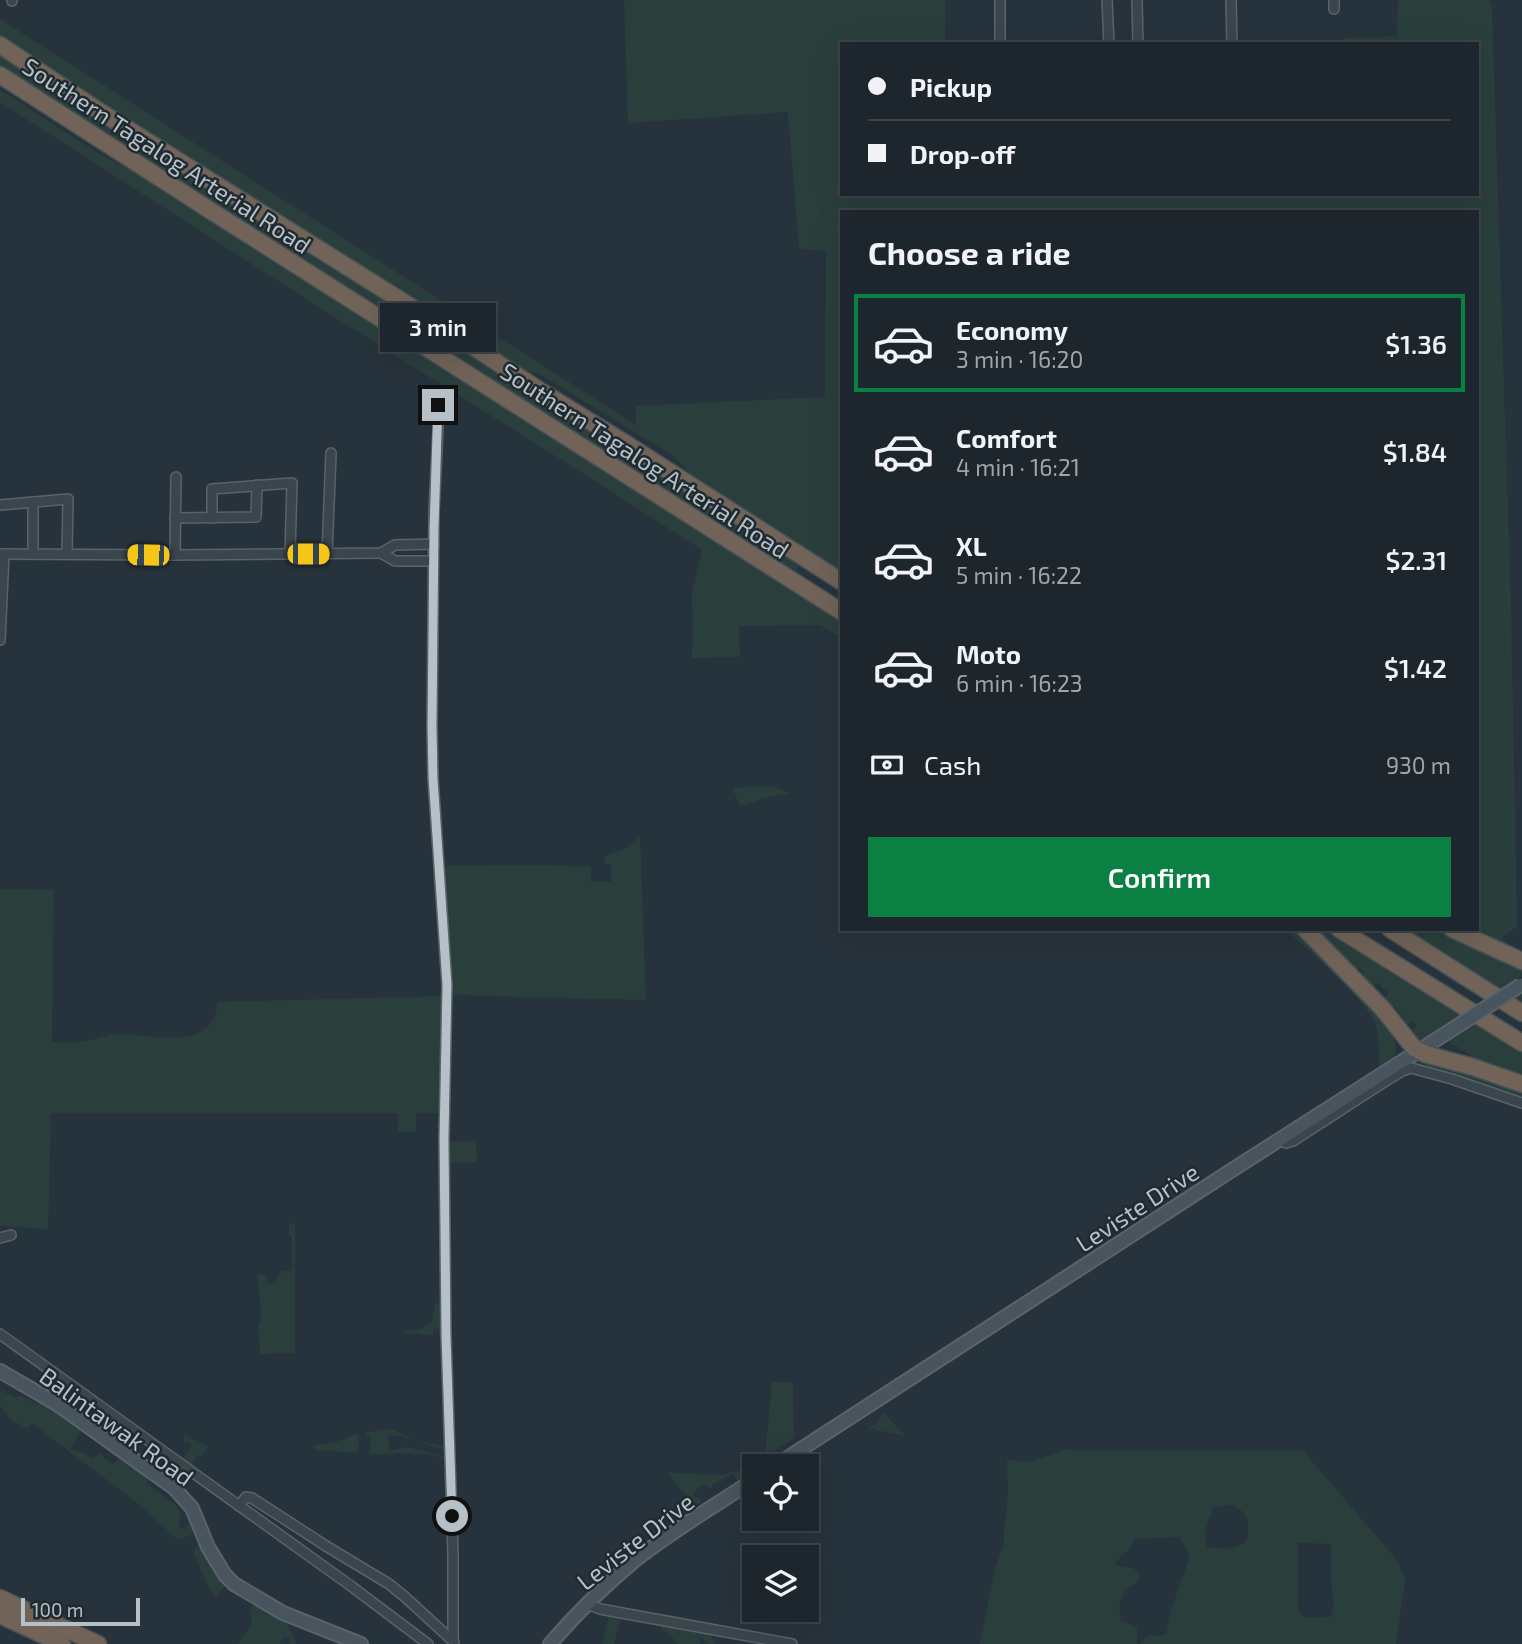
<!DOCTYPE html>
<html lang="en">
<head>
<meta charset="utf-8">
<style>
	body { margin:0; font-family:"Exo 2",sans-serif; background:#2a3239; color:#f1f3f6; height:100vh; display:flex; flex-direction:column; font-size:26px; white-space:nowrap }
	* { box-sizing:border-box; margin:0 }
	p { font-size:23px; color:#a0a5aa }
	.icon { flex:none; width:38px; height:38px; fill:none; stroke:currentColor; stroke-width:2; stroke-linecap:round; stroke-linejoin:round }
	.map { position:relative; flex:1; overflow:hidden }
	.panel { position:absolute; left:840px; top:210px; width:639px; height:721px; display:flex; flex-direction:column; background:#1d262d; border-radius:0px; box-shadow:0 7px 28px #0002,0 0 0 2px #3b4349 }
	.panel>* { flex:none }
	.top-card { position:absolute; left:840px; top:42px; width:639px; height:154px; border-radius:0px; box-shadow:0 7px 28px #0002,0 0 0 2px #3b4349; display:grid; align-content:center; height:154px; padding:0 28px; background:#1d262d }
	.fabs { position:absolute; left:742px; top:1454px; display:grid; gap:14px }
	.fabs a { display:grid; place-items:center; width:77px; height:77px; border-radius:0px; background:#1d262d; box-shadow:0 7px 28px #0002,0 0 0 2px #3b4349; font-size:35px }
	.scale { position:absolute; left:21px; bottom:18px; width:119px; box-sizing:border-box; padding-left:7px; border:4px solid #b6c0c7; border-top:0; font-size:19px; line-height:24px; white-space:nowrap; color:#b6c0c7; -webkit-text-stroke:5px #1f2a31; paint-order:stroke }
	.end { position:absolute; width:32px; height:32px; margin:-16px; border:9px solid #b6c0c7; background:#111; box-shadow:0 0 0 4px #111 }
	.from { border-radius:50% }
	.bubble { position:absolute; height:49px; border-radius:0px; background:#1d262d; box-shadow:0 7px 28px #0002,0 0 0 2px #3b4349; font-size:23px; font-weight:600; line-height:49px; text-align:center }
	.car { position:absolute; width:21px; height:42px; margin:-21px -10px; border-radius:9px; box-shadow:0 0 5px 2px #0007; background:linear-gradient(#f5c518 24%,#345 0 40%,#f5c518 0 76%,#345 0 86%,#f5c518 0) }
	.top-card b { display:flex; align-items:center; gap:24px; height:66px; font-size:26px }
	.top-card b+b { border-top:2px solid #3b4349 }
	.top-card i { width:18px; height:18px; background:#f1f3f6 }
	ul { padding:0; list-style:none }
	li { display:flex; align-items:center; gap:21px; height:98px; margin:0 14px 10px; padding:0 14px; border:4px solid transparent; border-radius:0px }
	li div { flex:1 }
	li b { display:block; font-size:26px }
	li em { font-style:normal; font-weight:600 }
	li.active { border-color:#0b8043 }
	li>.icon { width:63px; height:63px; stroke-width:1.5 }
	h2 { padding:0 28px; font-size:32px; line-height:84px }
	.pay { display:flex; align-items:center; gap:18px; height:77px; padding:0 28px; font-size:26px }
	.pay p { margin-inline-start:auto }
	.cta { display:flex; gap:14px; margin-top:auto; padding:14px 28px }
	.cta a { flex:1; height:80px; border-radius:0px; background:#0b8043; color:#fff; font-size:28px; font-weight:600; line-height:80px; text-align:center }
	.map>svg:first-child { display:block }
</style>
</head>
<body>
<div class="map">
<svg width="1522" height="1644" viewBox="0 0 1522 1644">
	<rect width="100%" height="100%" fill="#27333c"/>
	<!-- green -->
	<g fill="#2a3f3c" fill-rule="evenodd">
		<path d="M624,0H945V44H842V194H1477V44H1342L1343,38L1397,36L1398,0H1489L1492,9L1511,610L1517,926L1502,938L1512,948L1463,929H1477V212H842V577L695,480L679,461L670,454L543,376L503,361L0,40V19L636,425V406L825,397L826,251L799,249L788,112L628,123Z"/>
		<path d="M0,51L800,564L793,576L0,71Z"/>
		<path d="M0,90L98,153L133,171L225,227L621,479L698,530L842,620V638L820,625L739,626L740,657L691,658L693,639L692,590L702,550L573,467L328,313L0,102Z"/>
		<path d="M749,786L774,787L790,793L764,798L740,806L733,789Z"/>
		<path d="M640,837L646,1000L451,995L445,866L542,865L591,867V882H611V864H605L604,856L623,850Z"/>
		<path d="M0,889L54,890L52,1042C64,1043 78,1043 90,1040C99,1039 108,1034 117,1034C152,1033 212,1055 218,1002L444,996L441,1113H416V1132H398V1113H51L48,1229L0,1226Z"/>
		<path d="M1283,929H1299L1361,996V999L1371,1010L1373,1009C1387,1026 1400,1037 1394,1061L1379,1071C1380,1061 1379,1033 1375,1023C1366,1000 1304,945 1283,929Z"/>
		<path d="M1312,929H1327L1423,988L1522,1051V1079L1482,1063L1450,1042L1449,1039L1454,1034L1445,1026C1434,1032 1420,1048 1411,1031L1417,1025L1413,1021L1406,1027L1399,1020H1405L1395,1007H1389L1384,1000L1388,993L1379,983H1377L1372,987L1361,976L1364,973L1361,968L1356,970Z"/>
		<path d="M1403,929H1441L1520,965L1522,967L1521,976L1518,979L1517,978L1511,982L1510,985L1522,991V1005Z"/>
		<path d="M1415,1061L1439,1063L1522,1088V1101L1406,1066Z"/>
		<path d="M476,1141L477,1162L448,1163V1142Z"/>
		<path d="M295,1222V1353L260,1354L258,1328L261,1319L260,1300L257,1274L266,1276L267,1283L272,1284L276,1282L278,1274L281,1273L282,1271H292V1236L289,1235V1225Z"/>
		<path d="M436,1303L442,1304L443,1335H439V1328L433,1329V1335L403,1333L405,1330L409,1329L413,1331C417,1329 425,1328 429,1325C435,1320 432,1309 436,1303Z"/>
		<path d="M772,1382H793L794,1438L765,1457Z"/>
		<path d="M3,1391C8,1395 14,1398 21,1396L38,1404L41,1397L82,1428L70,1449C77,1452 85,1452 91,1458L102,1453L104,1458L113,1465L121,1457L149,1476L146,1481L147,1484L176,1505L181,1514L179,1523L180,1529L185,1528L190,1523L193,1534L178,1540L140,1505L32,1423L28,1428L12,1421L0,1406V1393Z"/>
		<path d="M884,1413L905,1436L868,1428L878,1423L881,1416Z"/>
		<path d="M385,1429L394,1430L415,1440L445,1447L446,1450C428,1447 403,1432 387,1436L390,1451L406,1447L442,1456L447,1461C430,1449 389,1455 369,1454L371,1436L366,1437V1433Z"/>
		<path d="M359,1434L358,1453L315,1450L313,1447L316,1445C334,1445 343,1438 359,1434Z"/>
		<path d="M185,1435L209,1447L205,1450L202,1456L197,1455L190,1468L181,1462L191,1446L190,1443L183,1441Z"/>
		<path d="M1065,1450L1303,1451L1397,1560L1405,1579L1396,1644H1140C1152,1628 1152,1640 1166,1634L1171,1610L1190,1556L1180,1537L1134,1539L1129,1551L1123,1554L1115,1563L1118,1566L1134,1568L1140,1578L1136,1583L1125,1590L1119,1606L1121,1621L1137,1627V1644H980L995,1568L1003,1546L1008,1494L1007,1460L1029,1462ZM1234,1505C1237,1508 1241,1510 1244,1513C1250,1522 1249,1535 1245,1543L1228,1549L1207,1547C1206,1539 1204,1533 1207,1525C1209,1518 1212,1516 1212,1509L1215,1507ZM1298,1543L1331,1544V1578L1334,1604L1331,1617L1306,1618L1301,1615L1298,1608Z"/>
		<path d="M752,1470L737,1480L733,1473L712,1485L711,1489L706,1485L699,1487L694,1493L695,1497L700,1498L702,1500L695,1507L668,1473L723,1475L735,1471Z"/>
		<path d="M204,1543L228,1583L216,1596C202,1582 203,1568 193,1553L197,1546Z"/>
		<path d="M256,1600L290,1620L288,1626L296,1644H289L290,1639L283,1637L280,1644H238L252,1624L250,1609Z"/>
		<path d="M609,1615L621,1617L614,1644H602Z"/>
		<path d="M662,1624L705,1632L711,1635L715,1644H709L703,1639L698,1637L700,1644H678L670,1635L661,1629Z"/>
	</g>
	<g fill="none" stroke-linecap="round" stroke-linejoin="round">
		<!-- street casing -->
		<g stroke="#58636a" stroke-width="12">
			<g id="street">
				<path d="M1107,0L1109,44"/>
				<path d="M1137,0L1138,44"/>
				<path d="M1231,0L1232,44"/>
				<path d="M1334,0V9"/>
				<path d="M12,1V0"/>
				<path d="M1000,44V0"/>
				<path d="M436,404L439,409L434,511L432,726L433,778L447,985L444,1139L446,1336L453,1552V1640"/>
				<path d="M0,505L68,499L67,554"/>
				<path d="M175,518L256,517L257,485"/>
				<path d="M212,518V489L292,483L290,554"/>
				<path d="M381,553L395,561H433"/>
				<path d="M0,554L175,555L381,553L395,545L434,544"/>
				<path d="M33,554V502"/>
				<path d="M327,554L331,453"/>
				<path d="M175,555L176,477"/>
				<path d="M0,640L4,554"/>
				<path d="M1282,1139L1286,1143L1293,1141L1378,1086L1402,1071L1411,1068L1452,1079L1522,1103"/>
				<path d="M0,1238L11,1235"/>
				<path d="M0,1334L351,1586L428,1644"/>
				<path d="M239,1506L246,1497L252,1498L326,1546L389,1584L405,1597L454,1642"/>
				<path d="M587,1604L600,1609L792,1644"/>
			</g>
		</g>
		<!-- secondary casing -->
		<g stroke="#58636a" stroke-width="16">
			<g id="secondary">
				<path d="M0,1371L57,1404L174,1488L192,1508L208,1547L225,1575L234,1584L283,1613L361,1644"/>
				<path d="M775,1466L1246,1161L1445,1034"/>
				<path d="M550,1644C576,1614 604,1586 634,1561C672,1531 714,1506 754,1480"/>
			</g>
		</g>
		<!-- highway casing -->
		<g stroke="#455057" stroke-width="19">
			<g id="highway">
				<path d="M0,45L96,109L440,325L539,390L625,443L842,582"/>
				<path d="M0,75L208,209L842,612"/>
				<path d="M1305,929L1382,1008L1414,1048L1425,1054L1473,1067L1522,1084"/>
				<path d="M1339,929L1522,1043"/>
				<path d="M1390,929L1522,1013"/>
				<path d="M1452,929L1522,961"/>
				<path d="M0,1598L98,1644"/>
				<path d="M0,1615L62,1644"/>
			</g>
		</g>
		<!-- street -->
		<use href="#street" stroke="#3a454c" stroke-width="9"/>
		<!-- secondary -->
		<use href="#secondary" stroke="#49555e" stroke-width="12"/>
		<!-- highway -->
		<use href="#highway" stroke="#716358" stroke-width="16"/>
		<!-- secondary-bridge casing -->
		<g stroke="#58636a" stroke-width="16" stroke-linecap="butt">
			<path id="secondary-bridge" d="M1445,1034L1521,985"/>
		</g>
		<!-- secondary-bridge -->
		<use href="#secondary-bridge" stroke="#49555e" stroke-width="12"/>
	</g>
	<g fill="none" stroke-linecap="round" stroke-linejoin="round">
		<!-- route -->
		<path stroke="#b6c0c7" stroke-width="9" d="M438,405L434,527L432,726L433,778L447,985L444,1139L446,1336L452,1516"/>
	</g>
	<g text-anchor="middle" dominant-baseline="central" stroke-width="5" stroke-linejoin="round" paint-order="stroke">
		<!-- street labels -->
		<g font-size="24" fill="#b6c0c7" stroke="#1f2a31">
			<text transform="translate(167 155) rotate(33)">Southern Tagalog Arterial Road</text>
			<text transform="translate(645 460) rotate(33)">Southern Tagalog Arterial Road</text>
			<text transform="translate(1137 1207) rotate(-33)">Leviste Drive</text>
			<text transform="translate(117 1426) rotate(36)">Balintawak Road</text>
			<text transform="translate(635 1541) rotate(-38)">Leviste Drive</text>
		</g>
	</g>
</svg>
<div class="fabs">
<a><svg class="icon" aria-label="locate" viewBox="0 0 24 24"><circle cx="12" cy="12" r="6"/><path d="M12 2v4M12 18v4M2 12h4M18 12h4"/></svg></a>
<a><svg class="icon" aria-label="layers" viewBox="0 0 24 24"><path d="M12 4l9 5-9 5-9-5zM3 14l9 5 9-5"/></svg></a>
</div>
<div class="scale">100 m</div>
<i class="end from" style="left:452px;top:1516px"></i>
<i class="end" style="left:438px;top:405px"></i>
<div class="bubble" style="left:380px;top:303px;width:116px">3 min</div>
<i class="car" style="left:308px;top:554px;rotate:90deg"></i>
<i class="car" style="left:148px;top:555px;rotate:271deg"></i>
<div class="top-card">
<b><i class="from"></i>Pickup</b>
<b><i></i>Drop-off</b>
</div>
<section class="panel">
<h2>Choose a ride</h2>
<ul>
<li class="active"><svg class="icon" aria-label="car" viewBox="0 0 24 24"><path d="M5 17H2v-5l4-1 3-4h7l3 4 3 1v5h-3M9 17h6M6 11h13"/><circle cx="7" cy="17" r="2"/><circle cx="17" cy="17" r="2"/></svg><div><b>Economy</b><p>3 min · 16:20</p></div><em>$1.36</em></li>
<li><svg class="icon" aria-label="car" viewBox="0 0 24 24"><path d="M5 17H2v-5l4-1 3-4h7l3 4 3 1v5h-3M9 17h6M6 11h13"/><circle cx="7" cy="17" r="2"/><circle cx="17" cy="17" r="2"/></svg><div><b>Comfort</b><p>4 min · 16:21</p></div><em>$1.84</em></li>
<li><svg class="icon" aria-label="car" viewBox="0 0 24 24"><path d="M5 17H2v-5l4-1 3-4h7l3 4 3 1v5h-3M9 17h6M6 11h13"/><circle cx="7" cy="17" r="2"/><circle cx="17" cy="17" r="2"/></svg><div><b>XL</b><p>5 min · 16:22</p></div><em>$2.31</em></li>
<li><svg class="icon" aria-label="car" viewBox="0 0 24 24"><path d="M5 17H2v-5l4-1 3-4h7l3 4 3 1v5h-3M9 17h6M6 11h13"/><circle cx="7" cy="17" r="2"/><circle cx="17" cy="17" r="2"/></svg><div><b>Moto</b><p>6 min · 16:23</p></div><em>$1.42</em></li>
</ul>
<div class="pay"><svg class="icon" aria-label="cash" viewBox="0 0 24 24"><path d="M3 7h18v10H3z"/><circle cx="12" cy="12" r="2"/></svg>Cash<p>930 m</p></div>
<div class="cta"><a>Confirm</a></div>
</section>
</div>
</body>
</html>
